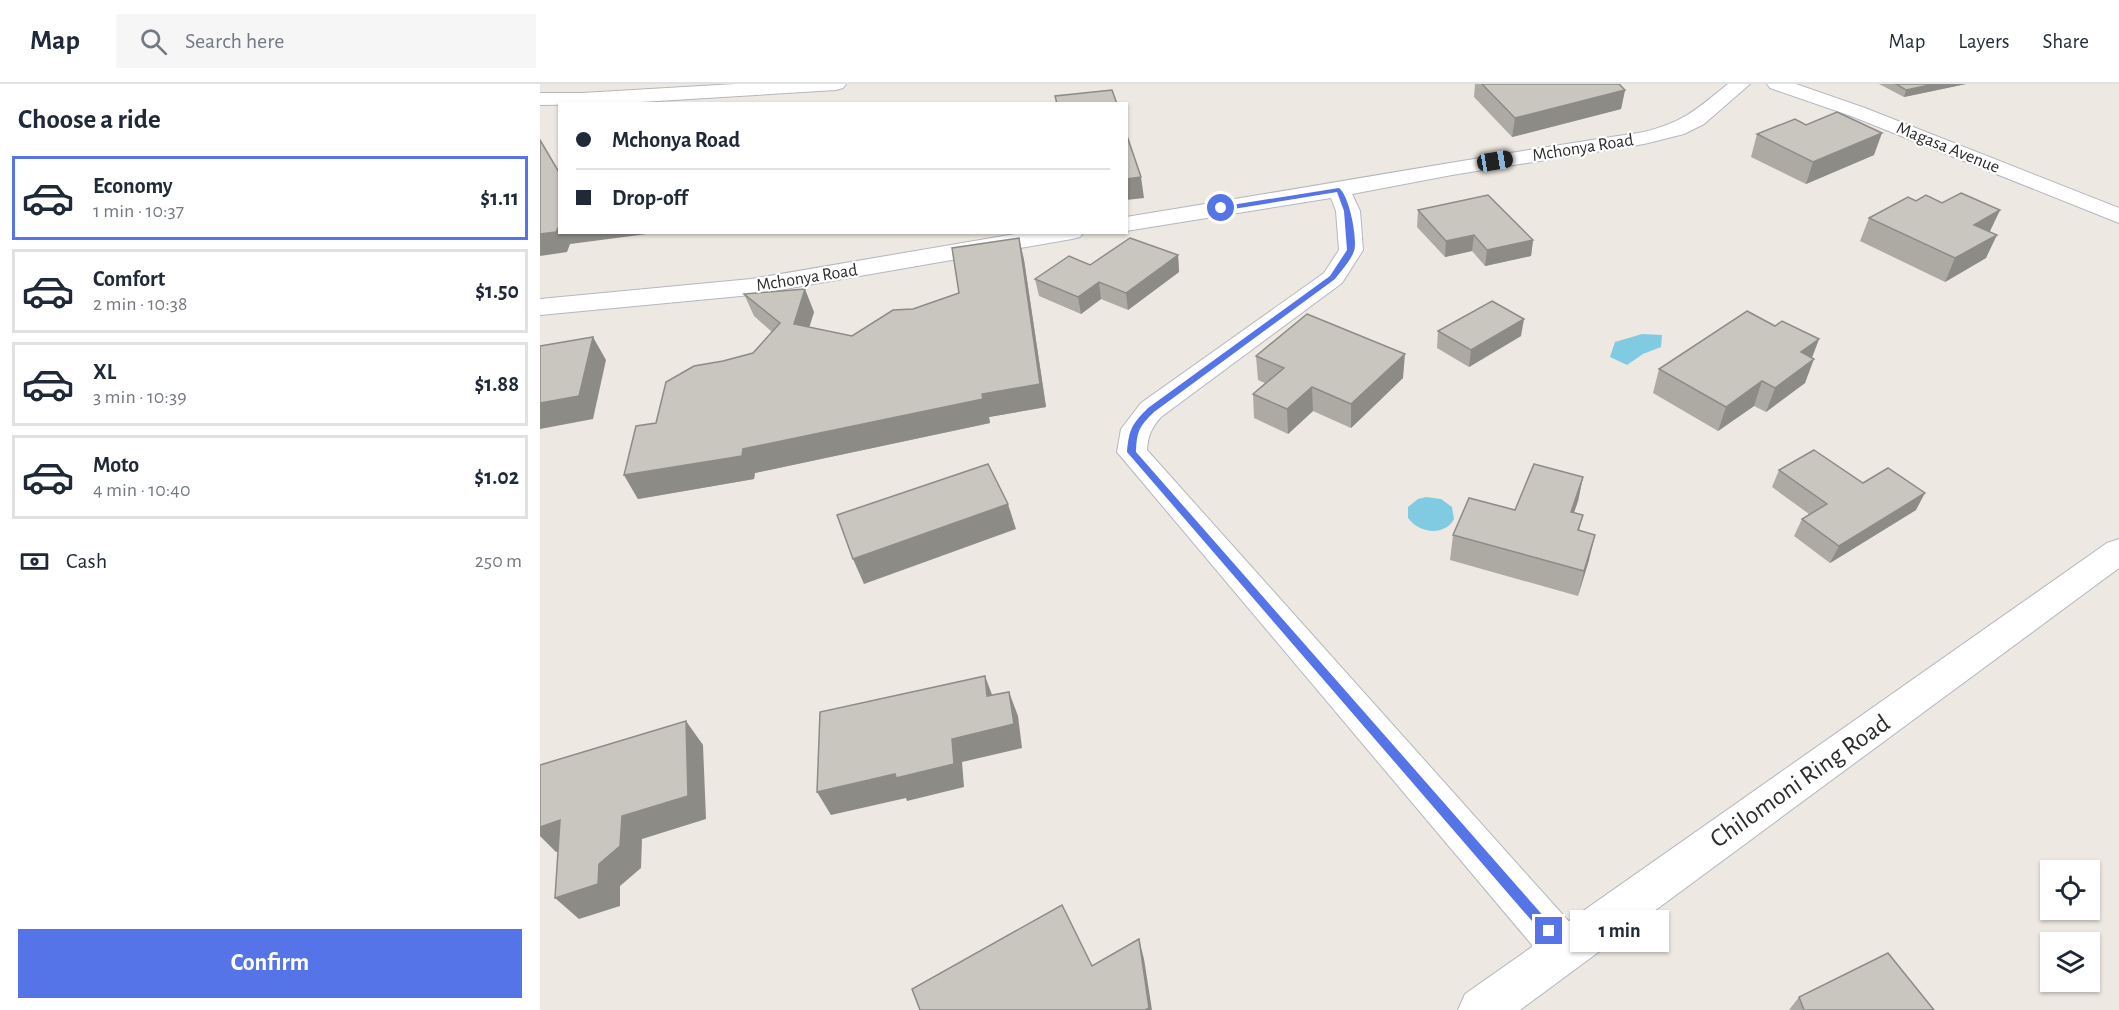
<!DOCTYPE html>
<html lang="en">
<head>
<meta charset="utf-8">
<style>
	body { margin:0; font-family:"Alegreya Sans",sans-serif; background:#f6f6f7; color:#1f2937; height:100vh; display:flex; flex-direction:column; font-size:22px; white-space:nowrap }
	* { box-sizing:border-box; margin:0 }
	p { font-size:20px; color:#747a83 }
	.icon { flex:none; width:33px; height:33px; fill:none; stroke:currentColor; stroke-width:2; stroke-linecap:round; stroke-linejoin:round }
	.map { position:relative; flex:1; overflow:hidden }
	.drawer { display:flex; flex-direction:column; background:#fff; width:540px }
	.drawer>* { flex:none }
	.top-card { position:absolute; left:18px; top:18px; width:570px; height:132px; border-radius:0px; box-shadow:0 2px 4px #0004; display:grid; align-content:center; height:132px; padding:0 18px; background:#fff }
	.buttons { position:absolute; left:1500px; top:776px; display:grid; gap:12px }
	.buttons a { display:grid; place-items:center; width:60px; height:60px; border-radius:0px; background:#fff; box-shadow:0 2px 4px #0004; font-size:30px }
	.end { position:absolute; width:27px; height:27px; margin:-14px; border:8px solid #5574e7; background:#fff; box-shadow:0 0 0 3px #fff }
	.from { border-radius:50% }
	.bubble { position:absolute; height:42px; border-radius:0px; background:#fff; box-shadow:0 2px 4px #0004; font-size:20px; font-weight:700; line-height:42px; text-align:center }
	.car { position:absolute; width:18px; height:36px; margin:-18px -9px; border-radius:8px; box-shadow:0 0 4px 2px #0007; background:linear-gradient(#222 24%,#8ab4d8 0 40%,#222 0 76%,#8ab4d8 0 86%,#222 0) }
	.top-card b { display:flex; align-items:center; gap:21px; height:57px; font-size:22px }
	.top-card b+b { border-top:2px solid #e0e1e3 }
	.top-card i { width:15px; height:15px; background:#1f2937 }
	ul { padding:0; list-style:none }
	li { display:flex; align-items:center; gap:18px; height:84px; margin:0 12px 9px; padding:0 6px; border:3px solid #e0e1e3; border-radius:0px }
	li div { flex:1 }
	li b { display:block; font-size:22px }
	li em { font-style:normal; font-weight:700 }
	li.selected { border-color:#5574e7 }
	li>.icon { width:54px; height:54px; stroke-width:1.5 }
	h2 { padding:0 18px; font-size:27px; line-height:72px }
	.pay { display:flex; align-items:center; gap:15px; height:66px; padding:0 18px; font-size:22px }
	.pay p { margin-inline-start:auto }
	.button { display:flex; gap:12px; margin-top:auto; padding:12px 18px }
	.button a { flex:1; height:69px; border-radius:0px; background:#5574e7; color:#fff; font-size:24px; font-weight:700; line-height:69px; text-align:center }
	header { display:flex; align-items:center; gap:36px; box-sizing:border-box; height:84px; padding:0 30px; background:#fff; border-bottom:2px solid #e0e1e3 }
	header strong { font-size:28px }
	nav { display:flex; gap:33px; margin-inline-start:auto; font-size:21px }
	.search { width:420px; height:54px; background:#f6f6f7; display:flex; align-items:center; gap:15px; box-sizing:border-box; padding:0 21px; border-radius:0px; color:#747a83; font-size:22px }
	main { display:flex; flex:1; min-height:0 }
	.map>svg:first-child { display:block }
</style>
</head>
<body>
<header>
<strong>Map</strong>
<div class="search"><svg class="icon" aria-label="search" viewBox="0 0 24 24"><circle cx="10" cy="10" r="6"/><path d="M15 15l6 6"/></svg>Search here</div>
<nav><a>Map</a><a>Layers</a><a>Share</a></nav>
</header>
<main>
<section class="drawer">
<h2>Choose a ride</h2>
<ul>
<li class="selected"><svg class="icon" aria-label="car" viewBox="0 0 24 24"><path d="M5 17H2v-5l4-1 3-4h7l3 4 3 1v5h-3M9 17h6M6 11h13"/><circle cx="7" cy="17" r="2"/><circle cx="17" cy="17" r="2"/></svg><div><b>Economy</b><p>1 min · 10:37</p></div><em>$1.11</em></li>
<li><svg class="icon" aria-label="car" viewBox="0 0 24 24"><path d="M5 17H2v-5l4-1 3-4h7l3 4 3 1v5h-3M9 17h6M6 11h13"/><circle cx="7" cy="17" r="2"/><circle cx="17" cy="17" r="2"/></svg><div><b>Comfort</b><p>2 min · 10:38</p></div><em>$1.50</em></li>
<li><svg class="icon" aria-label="car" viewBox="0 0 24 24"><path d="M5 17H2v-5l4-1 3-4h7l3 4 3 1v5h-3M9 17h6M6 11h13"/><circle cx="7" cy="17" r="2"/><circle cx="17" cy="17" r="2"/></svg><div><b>XL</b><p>3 min · 10:39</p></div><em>$1.88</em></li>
<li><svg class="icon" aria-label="car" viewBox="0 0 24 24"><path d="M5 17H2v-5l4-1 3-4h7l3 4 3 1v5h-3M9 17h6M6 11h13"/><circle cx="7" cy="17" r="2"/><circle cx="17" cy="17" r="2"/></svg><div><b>Moto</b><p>4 min · 10:40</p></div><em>$1.02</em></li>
</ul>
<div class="pay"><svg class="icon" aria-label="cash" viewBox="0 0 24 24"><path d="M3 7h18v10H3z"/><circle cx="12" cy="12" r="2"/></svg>Cash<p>250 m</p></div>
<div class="button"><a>Confirm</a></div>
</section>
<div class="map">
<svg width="1579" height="926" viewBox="0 0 1579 926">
	<rect width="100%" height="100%" fill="#ede8e1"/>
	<!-- water -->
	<g fill="#81cbe2">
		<path d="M1102,250L1122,251L1121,263L1103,270L1087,281L1070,273L1075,258Z"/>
		<path d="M886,413L901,415L912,423L914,435C904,453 879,449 868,434V423L878,415Z"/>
	</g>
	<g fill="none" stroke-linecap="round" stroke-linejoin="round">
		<!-- street casing -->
		<g stroke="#b5b7bf" stroke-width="2">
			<g id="street">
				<path d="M195,0H306L303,4L296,6L68,20L0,21V9H42Z"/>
				<path d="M1188,0H1210L1164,40L1144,50L1104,60L912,91L812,110L820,127L823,166L802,199L621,333C612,343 608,351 607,366L1040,850L1046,865L1040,880L1024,887L1008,880L577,368L581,345L601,319L784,189L799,166L796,127L791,114L586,147V133C759,105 931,74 1104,48C1144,38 1157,25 1188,0Z"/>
				<path d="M1227,0H1256L1325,24L1579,124V139L1311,32L1230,4Z"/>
				<path d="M487,148H544L540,153L532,155L211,211L0,231V215L211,195Z"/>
			</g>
		</g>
		<!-- secondary casing -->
		<g stroke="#b5b7bf" stroke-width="2">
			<path id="secondary" d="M1579,455V484L980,926H918L925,910L1567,459Z"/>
		</g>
		<!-- street -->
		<use href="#street" fill="#fff" fill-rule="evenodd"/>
		<!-- secondary -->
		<use href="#secondary" fill="#fff" fill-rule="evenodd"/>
	</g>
	<!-- wall -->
	<g fill="#adaaa4">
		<path d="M935,0H1079L1085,6L1081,25L972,53L934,13Z"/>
		<path d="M1339,0H1426L1364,13Z"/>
		<path d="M1217,50L1334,71L1266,100L1211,73Z"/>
		<path d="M1376,117L1402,119L1460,126L1450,147L1446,174L1405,198L1320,157L1329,134Z"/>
		<path d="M878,126L993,156L991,172L945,182L932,167L905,173L877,143Z"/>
		<path d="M479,154L484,176L506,323L449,333L450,339L215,389L214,395L98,415L84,391L116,339L183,277L213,269L232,248L214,232L204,210L274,228L269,243L312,252L373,225L419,209Z"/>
		<path d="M638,171L639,188L588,226L561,215L541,230L499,212L495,195L550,181Z"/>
		<path d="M1235,242L1279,255L1272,274L1265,299L1226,328L1214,322L1178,347L1113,309L1119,285Z"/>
		<path d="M898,247L981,252L929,283L897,264Z"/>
		<path d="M716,272L863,294L811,344L773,327L748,350L714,334L713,310L725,299L718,296Z"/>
		<path d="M1239,386L1323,399L1376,426L1290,479L1254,452L1262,435L1269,430L1232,403Z"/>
		<path d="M1043,393L1038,417L1034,429L1043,431L1039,447L1049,476L1038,512L910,476L913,451L975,426Z"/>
		<path d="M1259,913L1394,926H1249Z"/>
	</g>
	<!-- shaded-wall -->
	<g fill="#8d8b86">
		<path d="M1394,0H1426L1364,13L1366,6Z"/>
		<path d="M1085,6L1081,25L972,53L975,34Z"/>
		<path d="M1342,49L1334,71L1266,100L1273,78Z"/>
		<path d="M601,93L604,114L586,116V95Z"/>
		<path d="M1460,126L1449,149L1434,141Z"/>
		<path d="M20,140V148H108L107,150L30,160L27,168L0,172V150Z"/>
		<path d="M934,151L932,167L905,173L906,157Z"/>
		<path d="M1457,151L1446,174L1405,198L1415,174Z"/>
		<path d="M479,154L484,176L506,323L449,333L450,339L215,389L214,395L98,415L84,391L203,365L442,310Z"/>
		<path d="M993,156L991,172L945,182L947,166Z"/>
		<path d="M638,171L639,188L588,226L586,209Z"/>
		<path d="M559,198L561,215L541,230L538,213Z"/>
		<path d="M265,205L274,228L263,263L254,240Z"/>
		<path d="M984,235L981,252L929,283L931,266Z"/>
		<path d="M53,253L66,276L53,335L0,345V319Z"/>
		<path d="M1279,255L1270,278L1274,275L1265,299L1226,328L1235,304L1261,268Z"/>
		<path d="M865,270L863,294L811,344V320Z"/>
		<path d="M1222,297L1214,322L1178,347L1186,323Z"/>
		<path d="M772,303L773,327L748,350L747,325Z"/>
		<path d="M1043,393L1038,417L1025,453L1031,428Z"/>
		<path d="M1385,409L1376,426L1290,479L1299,462Z"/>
		<path d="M468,420L476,445L324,500L313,475Z"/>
		<path d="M1055,451L1049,476L1038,512L1044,487Z"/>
		<path d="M445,592L454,616L447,612Z"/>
		<path d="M469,608L478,632L482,664L422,678L424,703L367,717L366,714L291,731L277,708L355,690L412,655Z"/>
		<path d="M146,637L163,661L166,735L102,755L101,784L80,802V822L39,835L15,814L59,780L82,732Z"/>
		<path d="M20,736L42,759L16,768L0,752V743Z"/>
		<path d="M599,855L604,875L612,926H605Z"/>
	</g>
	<!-- building -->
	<g fill="#c9c6bf" stroke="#8d8b86" stroke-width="1.5">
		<path d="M942,0H1079L1085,6L975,34Z"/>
		<path d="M1356,0H1394L1366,6Z"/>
		<path d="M572,6L577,20H517L515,12Z"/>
		<path d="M1297,28L1342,49L1273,78L1217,50L1255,35L1266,41Z"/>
		<path d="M586,49L601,93L586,95Z"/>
		<path d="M0,56L20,90V140L16,148L0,150Z"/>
		<path d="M1421,109L1460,126L1434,141L1457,151L1415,174L1329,134L1368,113L1376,117L1386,111L1402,119Z"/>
		<path d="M948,111L993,156L947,166L934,151L906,157L878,126Z"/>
		<path d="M479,154L500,300L442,310L443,315L203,365L202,372L84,391L96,342L116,339L126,298L154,282L183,277L213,269L240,239L204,210L265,205L254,240L312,252L353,226L373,225L419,209L412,164Z"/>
		<path d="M590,154L638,171L586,209L559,198L538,213L495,195L529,172L550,181Z"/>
		<path d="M952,217L984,235L931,266L898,247Z"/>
		<path d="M1207,227L1235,242L1242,237L1279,255L1261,268L1274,275L1235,304L1222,297L1186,323L1119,285Z"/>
		<path d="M767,230L865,270L811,320L772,303L747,325L713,310L744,284L716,272Z"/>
		<path d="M53,253L39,312L0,319V262Z"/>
		<path d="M1274,366L1323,399L1348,384L1385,409L1299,462L1262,435L1287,420L1239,386Z"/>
		<path d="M448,380L468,420L313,475L297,431Z"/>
		<path d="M994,380L1043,393L1031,428L1043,431L1038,446L1055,451L1044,487L913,451L929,414L975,426Z"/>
		<path d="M445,592L447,612L469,608L474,640L412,655L414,680L356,694L355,690L277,708L280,628Z"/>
		<path d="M146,637L148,712L82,732L80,762L59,780L58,800L15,814L20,736L0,743V681Z"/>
		<path d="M522,821L552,882L599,855L609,924L605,926H380L372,905Z"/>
		<path d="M1348,869L1394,926H1264L1259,913Z"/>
	</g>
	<!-- route -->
	<path fill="#5574e7" d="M799,104C809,111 818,155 814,167C811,176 801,187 795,195L614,328C599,343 597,346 596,368L1013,843L1015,847L1013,851L1009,853L1004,851L587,368C589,345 592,340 608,324L790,192L807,166L804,127L797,108L681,127L679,123Z"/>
	<g text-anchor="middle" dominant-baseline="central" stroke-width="4.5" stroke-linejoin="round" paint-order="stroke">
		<!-- far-street labels -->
		<g font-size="18" fill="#2d2d2d" stroke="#fff">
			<text transform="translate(1043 64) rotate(-9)">Mchonya Road</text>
			<text transform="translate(1408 64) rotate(22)">Magasa Avenue</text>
			<text transform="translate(267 194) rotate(-9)">Mchonya Road</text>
		</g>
		<!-- near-street labels -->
		<g font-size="26" fill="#2d2d2d" stroke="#fff">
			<text transform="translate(1260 697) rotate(-35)">Chilomoni Ring Road</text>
		</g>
	</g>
</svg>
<div class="buttons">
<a><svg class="icon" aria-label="locate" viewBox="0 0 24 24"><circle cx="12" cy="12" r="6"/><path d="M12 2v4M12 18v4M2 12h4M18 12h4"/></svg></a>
<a><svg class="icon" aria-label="layers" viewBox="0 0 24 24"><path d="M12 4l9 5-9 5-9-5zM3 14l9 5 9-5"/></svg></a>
</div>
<i class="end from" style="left:681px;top:124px"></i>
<i class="end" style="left:1009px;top:847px"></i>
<div class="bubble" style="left:1030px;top:826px;width:99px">1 min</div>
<i class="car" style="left:955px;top:77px;rotate:81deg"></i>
<div class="top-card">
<b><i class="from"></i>Mchonya Road</b>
<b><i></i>Drop-off</b>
</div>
</div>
</main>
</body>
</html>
